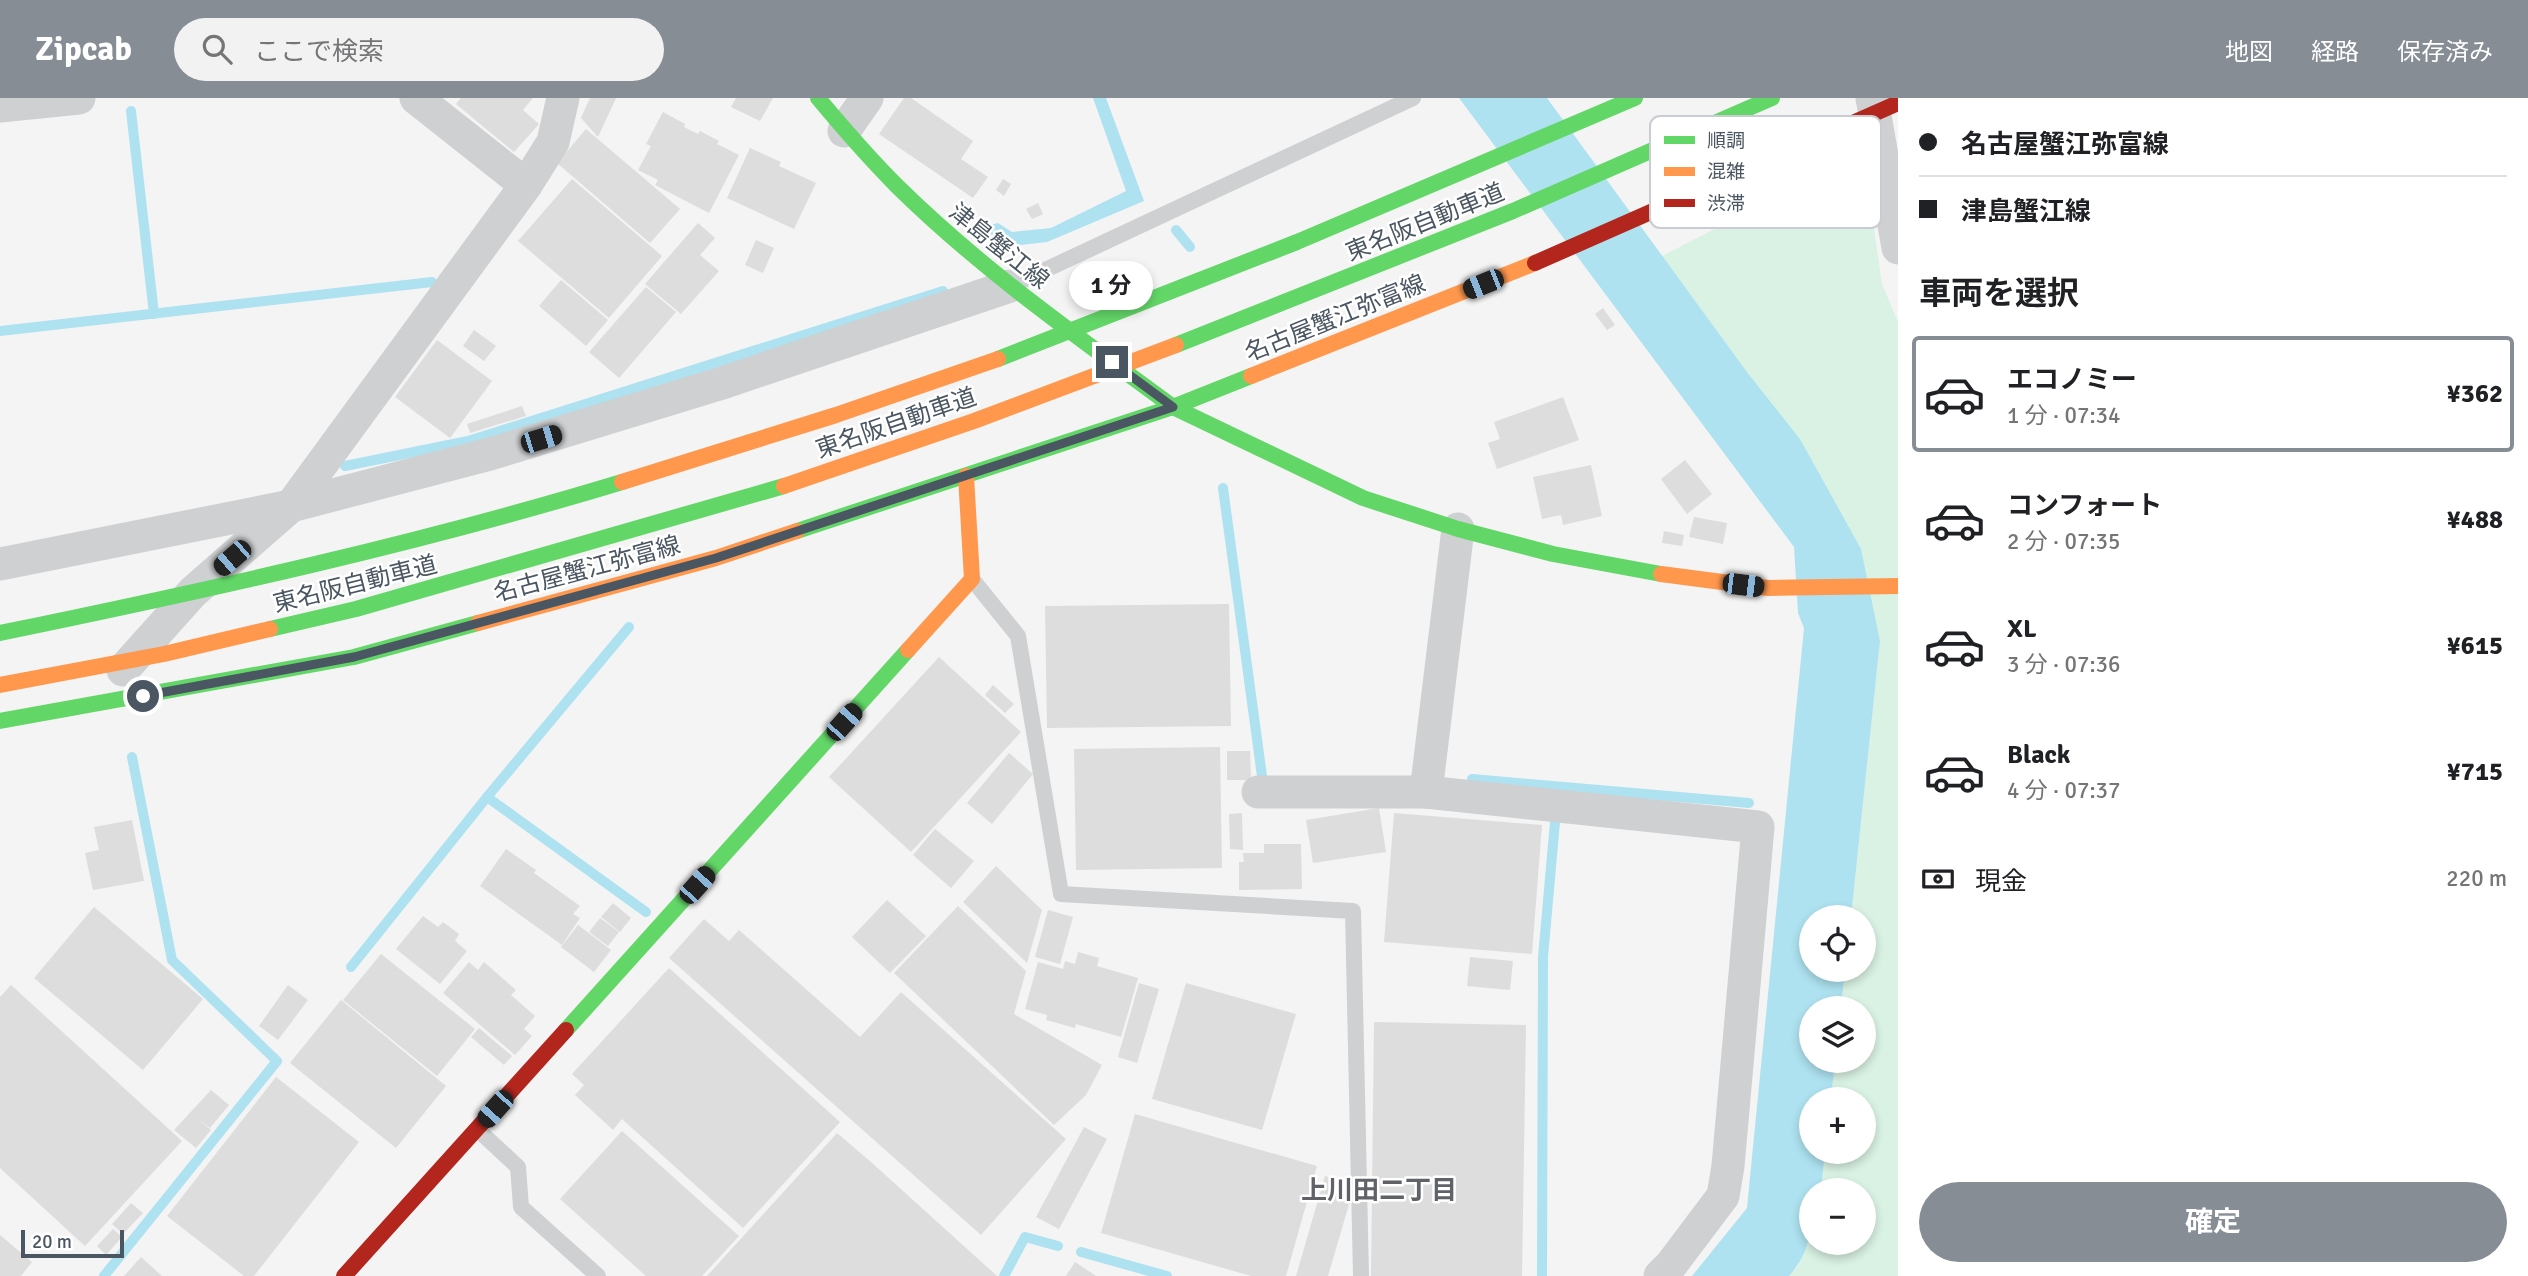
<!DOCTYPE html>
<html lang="ja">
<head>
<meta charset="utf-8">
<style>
	body { margin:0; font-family:Signika,"Noto Sans JP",sans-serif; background:#f2f2f2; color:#202124; height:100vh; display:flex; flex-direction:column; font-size:26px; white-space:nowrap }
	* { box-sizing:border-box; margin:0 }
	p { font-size:23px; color:#757577 }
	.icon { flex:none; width:38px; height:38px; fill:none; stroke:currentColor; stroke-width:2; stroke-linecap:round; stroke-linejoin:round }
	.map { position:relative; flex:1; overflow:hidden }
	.details { display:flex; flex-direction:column; background:#fff; width:630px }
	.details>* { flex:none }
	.hud { display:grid; align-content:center; height:154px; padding:0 21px; background:#fff }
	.fabs { position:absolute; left:1799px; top:807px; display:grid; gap:14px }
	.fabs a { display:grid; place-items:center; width:77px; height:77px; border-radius:50%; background:#fff; box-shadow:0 4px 10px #0003; font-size:35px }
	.scale { position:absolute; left:21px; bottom:18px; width:103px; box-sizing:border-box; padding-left:7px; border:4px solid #4a5661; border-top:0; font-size:19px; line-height:24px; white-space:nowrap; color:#4a5661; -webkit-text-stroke:5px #fff; paint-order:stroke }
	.end { position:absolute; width:32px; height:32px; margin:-16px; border:9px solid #4a5661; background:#fff; box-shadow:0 0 0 4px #fff }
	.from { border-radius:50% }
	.bubble { position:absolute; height:49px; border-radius:24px; background:#fff; box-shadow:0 4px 10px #0003; font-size:23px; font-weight:700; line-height:49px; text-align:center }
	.car { position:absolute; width:21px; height:42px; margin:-21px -10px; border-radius:9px; box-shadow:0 0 5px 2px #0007; background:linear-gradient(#222 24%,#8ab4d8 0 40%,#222 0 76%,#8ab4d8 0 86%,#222 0) }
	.hud b { display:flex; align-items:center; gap:24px; height:66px; font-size:26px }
	.hud b+b { border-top:2px solid #e0e0e0 }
	.hud i { width:18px; height:18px; background:#202124 }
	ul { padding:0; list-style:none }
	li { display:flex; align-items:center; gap:21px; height:116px; margin:0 14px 10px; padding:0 7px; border:4px solid transparent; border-radius:7px }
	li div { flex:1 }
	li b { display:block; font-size:26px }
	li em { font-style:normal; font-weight:700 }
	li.current { border-color:#868d94 }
	li>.icon { width:63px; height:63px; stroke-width:1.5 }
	h2 { padding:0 21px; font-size:32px; line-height:84px }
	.pay { display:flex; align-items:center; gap:18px; height:77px; padding:0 21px; font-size:26px }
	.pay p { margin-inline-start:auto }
	.action { display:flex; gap:14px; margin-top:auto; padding:14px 21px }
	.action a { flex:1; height:80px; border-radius:42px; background:#868d94; color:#fff; font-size:28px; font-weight:700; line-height:80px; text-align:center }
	header { display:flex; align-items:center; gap:42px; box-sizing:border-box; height:98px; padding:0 35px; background:#868d94; color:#fff }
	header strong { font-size:33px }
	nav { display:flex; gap:38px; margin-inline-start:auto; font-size:24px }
	.search { width:490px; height:63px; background:#f2f2f2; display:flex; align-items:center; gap:18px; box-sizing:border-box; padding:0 24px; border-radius:38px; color:#757577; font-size:26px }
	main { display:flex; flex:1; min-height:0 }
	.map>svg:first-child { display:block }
</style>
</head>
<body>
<header>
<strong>Zipcab</strong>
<div class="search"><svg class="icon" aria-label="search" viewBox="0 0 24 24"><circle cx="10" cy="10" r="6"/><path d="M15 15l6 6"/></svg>ここで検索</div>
<nav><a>地図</a><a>経路</a><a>保存済み</a></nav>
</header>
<main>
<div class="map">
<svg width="1898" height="1178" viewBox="0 0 1898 1178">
	<rect width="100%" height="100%" fill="#f4f4f4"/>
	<!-- green -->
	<path fill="#d9f2e3" d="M1863,55L1882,186L1898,224V1178H1789L1798,1168L1811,1137V1144H1864V1092H1821L1825,1054H1864V1001H1831L1835,963L1864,962V910H1841L1845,872H1864V819H1851L1880,543L1800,341L1747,274L1662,158Z"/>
	<!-- water -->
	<g fill="#aee2f0">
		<path d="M1093,0H1106L1144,103L1047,144L1012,148L996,135L980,141L974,131L998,125L1012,134L1051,130L1126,93Z"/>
		<path d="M1459,0H1547L1747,274L1800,341L1861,451L1880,543L1851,819H1811V872H1845L1841,910H1811V962L1835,963L1831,1001H1811V1054H1825L1821,1092H1811C1811,1126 1814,1150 1789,1178H1692L1747,1110L1804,530L1798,515L1794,449Z"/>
	</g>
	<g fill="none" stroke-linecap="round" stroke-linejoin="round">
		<!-- stream -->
		<g stroke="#aee2f0" stroke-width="10">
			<path d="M131,13L154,216"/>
			<path d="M1176,132L1190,149"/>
			<path d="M0,233L432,184"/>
			<path d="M345,368L468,343L943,193"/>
			<path d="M1223,390L1262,678"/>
			<path d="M1472,681L1749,705"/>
			<path d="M487,699L646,814"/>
			<path d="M351,869L487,699L629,529"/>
			<path d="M1081,1154L1167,1178"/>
			<path d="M104,1178L277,963L172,862L132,659"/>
			<path d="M1004,1178L1025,1139L1058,1148"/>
			<path d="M1542,1178L1543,859L1555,724"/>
		</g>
	</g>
	<!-- building -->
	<g fill="#ddddde">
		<path d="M461,0H533L523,12L539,26L514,54L456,6Z"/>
		<path d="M590,0H616L598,39L581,20Z"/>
		<path d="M736,0H773L760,23L731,9Z"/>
		<path d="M904,0H911L973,43L961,61L988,79L973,100L879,36Z"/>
		<path d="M663,14L685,26L684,29L698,36L700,33L719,43L717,46L739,57L709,115L655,87L658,82L638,72L651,48L646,46Z"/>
		<path d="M586,31L680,111L650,145L557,65Z"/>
		<path d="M750,50L781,64L779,68L816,85L794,131L727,100Z"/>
		<path d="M572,81L662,158L609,220L518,143Z"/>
		<path d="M1003,81L1011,86L1004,98L996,92Z"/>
		<path d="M1038,105L1043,116L1032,121L1026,111Z"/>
		<path d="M698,125L715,140L700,157L719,173L681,216L645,186Z"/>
		<path d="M756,142L774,150L763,175L745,167Z"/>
		<path d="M561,182L608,222L586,248L539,208Z"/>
		<path d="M646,189L676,214L619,280L589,254Z"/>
		<path d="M1603,210L1615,227L1607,232L1595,216Z"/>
		<path d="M474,232L496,248L484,263L463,248Z"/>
		<path d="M437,242L492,283L450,340L395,299Z"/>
		<path d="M1563,299L1579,342L1497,371L1488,345L1500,341L1494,324Z"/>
		<path d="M522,308L526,318L470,335L467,326Z"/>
		<path d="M1685,362L1712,396L1687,416L1661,381Z"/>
		<path d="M1591,367L1602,418L1563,427L1561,417L1542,421L1533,379Z"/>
		<path d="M1694,419L1727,425L1723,446L1689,439Z"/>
		<path d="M1664,433L1684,437L1682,448L1662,445Z"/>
		<path d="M1229,506L1231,628L1047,630L1045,508Z"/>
		<path d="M939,559L1021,634L911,754L829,679Z"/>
		<path d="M993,587L1014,606L1005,615L985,597Z"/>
		<path d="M1220,649L1222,770L1076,772L1074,651Z"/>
		<path d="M1227,653H1250L1251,682H1227Z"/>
		<path d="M1009,655L1033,676L992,726L967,705Z"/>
		<path d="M1379,710L1386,754L1313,765L1306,722Z"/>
		<path d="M1242,715L1243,752L1230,751L1229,716Z"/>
		<path d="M1394,715L1542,727L1532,856L1384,844Z"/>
		<path d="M132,722L144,783L93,792L85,755L99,752L94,729Z"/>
		<path d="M935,731L974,763L951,790L913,757Z"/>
		<path d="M1264,746H1301L1302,791L1239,792V764H1244L1243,755H1264Z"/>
		<path d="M506,751L536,772L534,775L580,808L573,816L580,820L562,847L480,788Z"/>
		<path d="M996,768L1042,812L1027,865L963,804Z"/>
		<path d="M887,802L926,838L890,875L852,839Z"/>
		<path d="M613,805L631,820L620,834L601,819Z"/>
		<path d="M958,808L1026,873L1014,916L1102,967L1086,997L1054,1027L894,875Z"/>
		<path d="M94,809L203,901L143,972L34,880Z"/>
		<path d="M1048,812L1073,819L1060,866L1035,859Z"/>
		<path d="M423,818L438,829L443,824L459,836L455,843L467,853L440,886L396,851Z"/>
		<path d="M600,820L619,834L608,848L589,834Z"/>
		<path d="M704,821L729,843L739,832L860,939L901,894L1066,1041L981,1137L669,860Z"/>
		<path d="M578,827L611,852L594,874L561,849Z"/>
		<path d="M1078,854L1099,860L1097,868L1138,880L1121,939L1076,926L1075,930L1046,922L1047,917L1025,911L1038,864L1063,871L1065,863L1075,866Z"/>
		<path d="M381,856L475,931L437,978L343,902Z"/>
		<path d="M1470,859L1513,863L1510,892L1467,888Z"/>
		<path d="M469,864L478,872L484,864L516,892L511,897L535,918L524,931L532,938L515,957L443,895Z"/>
		<path d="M669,870L840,1024L743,1130L622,1021L613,1032L575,997L584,987L572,976Z"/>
		<path d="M1139,885L1159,891L1137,965L1118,959Z"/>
		<path d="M1186,885L1296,916L1262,1032L1152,1001Z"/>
		<path d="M11,887L182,1043L85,1148L0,1070V899Z"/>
		<path d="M288,887L308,902L278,942L259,928Z"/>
		<path d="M341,902L446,988L396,1050L290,965Z"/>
		<path d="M1374,924L1526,927L1522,1178H1371Z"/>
		<path d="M479,930L512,958L504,967L471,939Z"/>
		<path d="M276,979L359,1044L254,1178H244L167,1118Z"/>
		<path d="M211,992L229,1007L210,1030L197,1020L211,1032L196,1050L174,1032Z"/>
		<path d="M1135,1016L1317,1068L1286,1178H1251L1101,1135Z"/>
		<path d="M1084,1029L1107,1041L1059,1131L1036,1119Z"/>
		<path d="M622,1033L739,1138L702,1178H646L560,1101Z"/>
		<path d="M837,1035L871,1064L997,1178H707Z"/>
		<path d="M1325,1078L1355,1086L1328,1178H1296Z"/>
		<path d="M131,1105L143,1115L123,1136L112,1126Z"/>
		<path d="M113,1131L122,1139L106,1157L97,1148Z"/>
		<path d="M0,1137L32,1164L21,1178H0Z"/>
		<path d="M141,1159L162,1178H124Z"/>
		<path d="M1075,1164L1096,1178H1066Z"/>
	</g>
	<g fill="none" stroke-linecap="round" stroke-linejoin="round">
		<!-- lane -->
		<g stroke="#ced0d2" stroke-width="16">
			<path d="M1013,187L1413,0"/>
			<path d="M972,481L1018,538L1061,796L1353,813L1361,1178"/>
			<path d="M477,1031L518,1069L521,1109L598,1178"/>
		</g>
		<!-- street -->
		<g stroke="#ced0d2" stroke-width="33">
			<path d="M416,0L526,87"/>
			<path d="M1872,0L1898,150"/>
			<path d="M0,8L79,0"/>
			<path d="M844,33L867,0"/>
			<path d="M1458,431L1426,694L1758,729L1728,1068L1723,1098L1671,1167L1660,1178"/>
			<path d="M0,466L291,408L490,356L719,286L1010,188"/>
			<path d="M123,572L193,494L291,408L526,87L553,44L563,0"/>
			<path d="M1258,694H1426"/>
		</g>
		<!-- fast -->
		<g stroke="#63d668" stroke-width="16">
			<path d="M818,0C843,30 869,60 897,88C981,171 1078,239 1173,309"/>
			<path d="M1173,309L1363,400L1458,431L1553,456L1661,476"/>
			<path d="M797,433L1173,309L1251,278"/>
			<path d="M0,623L354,559L478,525"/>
			<path d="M566,932L908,552"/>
		</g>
		<!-- slow -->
		<g stroke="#ff974d" stroke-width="16">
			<path d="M1251,278L1535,165"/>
			<path d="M1661,476L1768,490L1898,488"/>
			<path d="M478,525L716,460L797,433"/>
			<path d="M908,552L972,481L966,378"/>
		</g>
		<!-- jam -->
		<path stroke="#b3261e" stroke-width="16" d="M344,1178L566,932"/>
		<!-- fast-bridge -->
		<g stroke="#63d668" stroke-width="16">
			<path d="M1176,247L1513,113L1772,0"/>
			<path d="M998,261L1297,144L1635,0"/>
			<path d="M270,531L356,511L784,388"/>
			<path d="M0,535C209,492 418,446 622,384"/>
		</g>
		<!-- slow-bridge -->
		<g stroke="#ff974d" stroke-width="16">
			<path d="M622,384L836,317L998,261"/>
			<path d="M784,388L974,323L1176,247"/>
			<path d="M0,587L164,556L270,531"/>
		</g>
		<!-- jam-bridge -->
		<path stroke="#b3261e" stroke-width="16" d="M1535,165L1898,5"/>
	</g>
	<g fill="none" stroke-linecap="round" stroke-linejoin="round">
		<!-- route -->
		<path stroke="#4a5661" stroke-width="9" d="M143,598L354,559L716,460L1173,309L1112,264"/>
	</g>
	<g text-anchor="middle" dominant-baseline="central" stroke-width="5" stroke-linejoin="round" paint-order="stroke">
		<!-- street labels -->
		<g font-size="24" fill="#4a5661" stroke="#fff">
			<text transform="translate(1425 124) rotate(-22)">東名阪自動車道</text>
			<text transform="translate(999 148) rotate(39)">津島蟹江線</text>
			<text transform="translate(1335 220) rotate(-22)">名古屋蟹江弥富線</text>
			<text transform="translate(896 325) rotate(-19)">東名阪自動車道</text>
			<text transform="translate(587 471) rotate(-15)">名古屋蟹江弥富線</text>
			<text transform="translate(355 486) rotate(-14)">東名阪自動車道</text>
		</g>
		<!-- neighbourhood labels -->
		<g font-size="26" font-weight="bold" fill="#5f6368" stroke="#fff">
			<text x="1379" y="1093">上川田二丁目</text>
		</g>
	</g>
	<!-- legend -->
	<rect x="1650" y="18" width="231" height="112" rx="10" fill="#fff" stroke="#c9ccd0" stroke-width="2"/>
	<rect x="1664" y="38" width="31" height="8" fill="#63d668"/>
	<rect x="1664" y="69" width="31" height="9" fill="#ff974d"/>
	<rect x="1664" y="101" width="31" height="8" fill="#b3261e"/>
	<g font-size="19" fill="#4a5661">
		<text x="1707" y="49">順調</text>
		<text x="1707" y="80">混雑</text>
		<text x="1707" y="112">渋滞</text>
	</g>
</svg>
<div class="fabs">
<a><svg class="icon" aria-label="locate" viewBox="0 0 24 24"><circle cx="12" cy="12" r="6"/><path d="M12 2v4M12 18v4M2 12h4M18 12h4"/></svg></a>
<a><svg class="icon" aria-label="layers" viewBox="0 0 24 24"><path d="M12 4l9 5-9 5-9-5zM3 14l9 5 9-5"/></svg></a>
<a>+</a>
<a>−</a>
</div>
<div class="scale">20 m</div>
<i class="end from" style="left:143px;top:598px"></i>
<i class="end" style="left:1112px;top:264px"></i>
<div class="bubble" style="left:1069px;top:163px;width:84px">1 分</div>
<i class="car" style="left:1483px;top:186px;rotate:248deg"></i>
<i class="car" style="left:541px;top:341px;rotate:73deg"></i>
<i class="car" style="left:232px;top:460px;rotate:229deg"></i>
<i class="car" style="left:1743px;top:487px;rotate:97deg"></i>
<i class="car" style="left:844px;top:624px;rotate:42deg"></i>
<i class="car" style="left:697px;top:787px;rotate:42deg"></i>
<i class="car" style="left:495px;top:1011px;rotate:222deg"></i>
</div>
<section class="details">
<div class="hud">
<b><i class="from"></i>名古屋蟹江弥富線</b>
<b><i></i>津島蟹江線</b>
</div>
<h2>車両を選択</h2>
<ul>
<li class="current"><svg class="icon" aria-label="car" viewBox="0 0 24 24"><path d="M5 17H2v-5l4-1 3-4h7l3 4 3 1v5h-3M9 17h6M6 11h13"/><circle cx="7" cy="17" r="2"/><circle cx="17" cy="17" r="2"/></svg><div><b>エコノミー</b><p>1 分 · 07:34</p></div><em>¥362</em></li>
<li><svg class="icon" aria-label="car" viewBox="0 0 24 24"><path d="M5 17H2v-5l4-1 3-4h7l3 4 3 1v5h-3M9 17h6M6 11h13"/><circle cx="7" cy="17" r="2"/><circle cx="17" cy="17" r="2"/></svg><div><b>コンフォート</b><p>2 分 · 07:35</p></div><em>¥488</em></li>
<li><svg class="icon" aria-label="car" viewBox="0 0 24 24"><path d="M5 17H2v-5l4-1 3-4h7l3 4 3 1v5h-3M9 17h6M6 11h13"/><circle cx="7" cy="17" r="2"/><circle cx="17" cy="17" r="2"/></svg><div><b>XL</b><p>3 分 · 07:36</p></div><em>¥615</em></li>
<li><svg class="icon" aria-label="car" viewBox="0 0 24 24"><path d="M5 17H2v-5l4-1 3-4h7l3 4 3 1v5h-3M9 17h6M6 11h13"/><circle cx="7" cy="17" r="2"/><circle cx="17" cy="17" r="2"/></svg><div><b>Black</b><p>4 分 · 07:37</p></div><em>¥715</em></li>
</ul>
<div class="pay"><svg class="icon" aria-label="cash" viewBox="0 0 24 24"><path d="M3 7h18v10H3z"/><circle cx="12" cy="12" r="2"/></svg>現金<p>220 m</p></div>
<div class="action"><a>確定</a></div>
</section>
</main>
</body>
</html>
